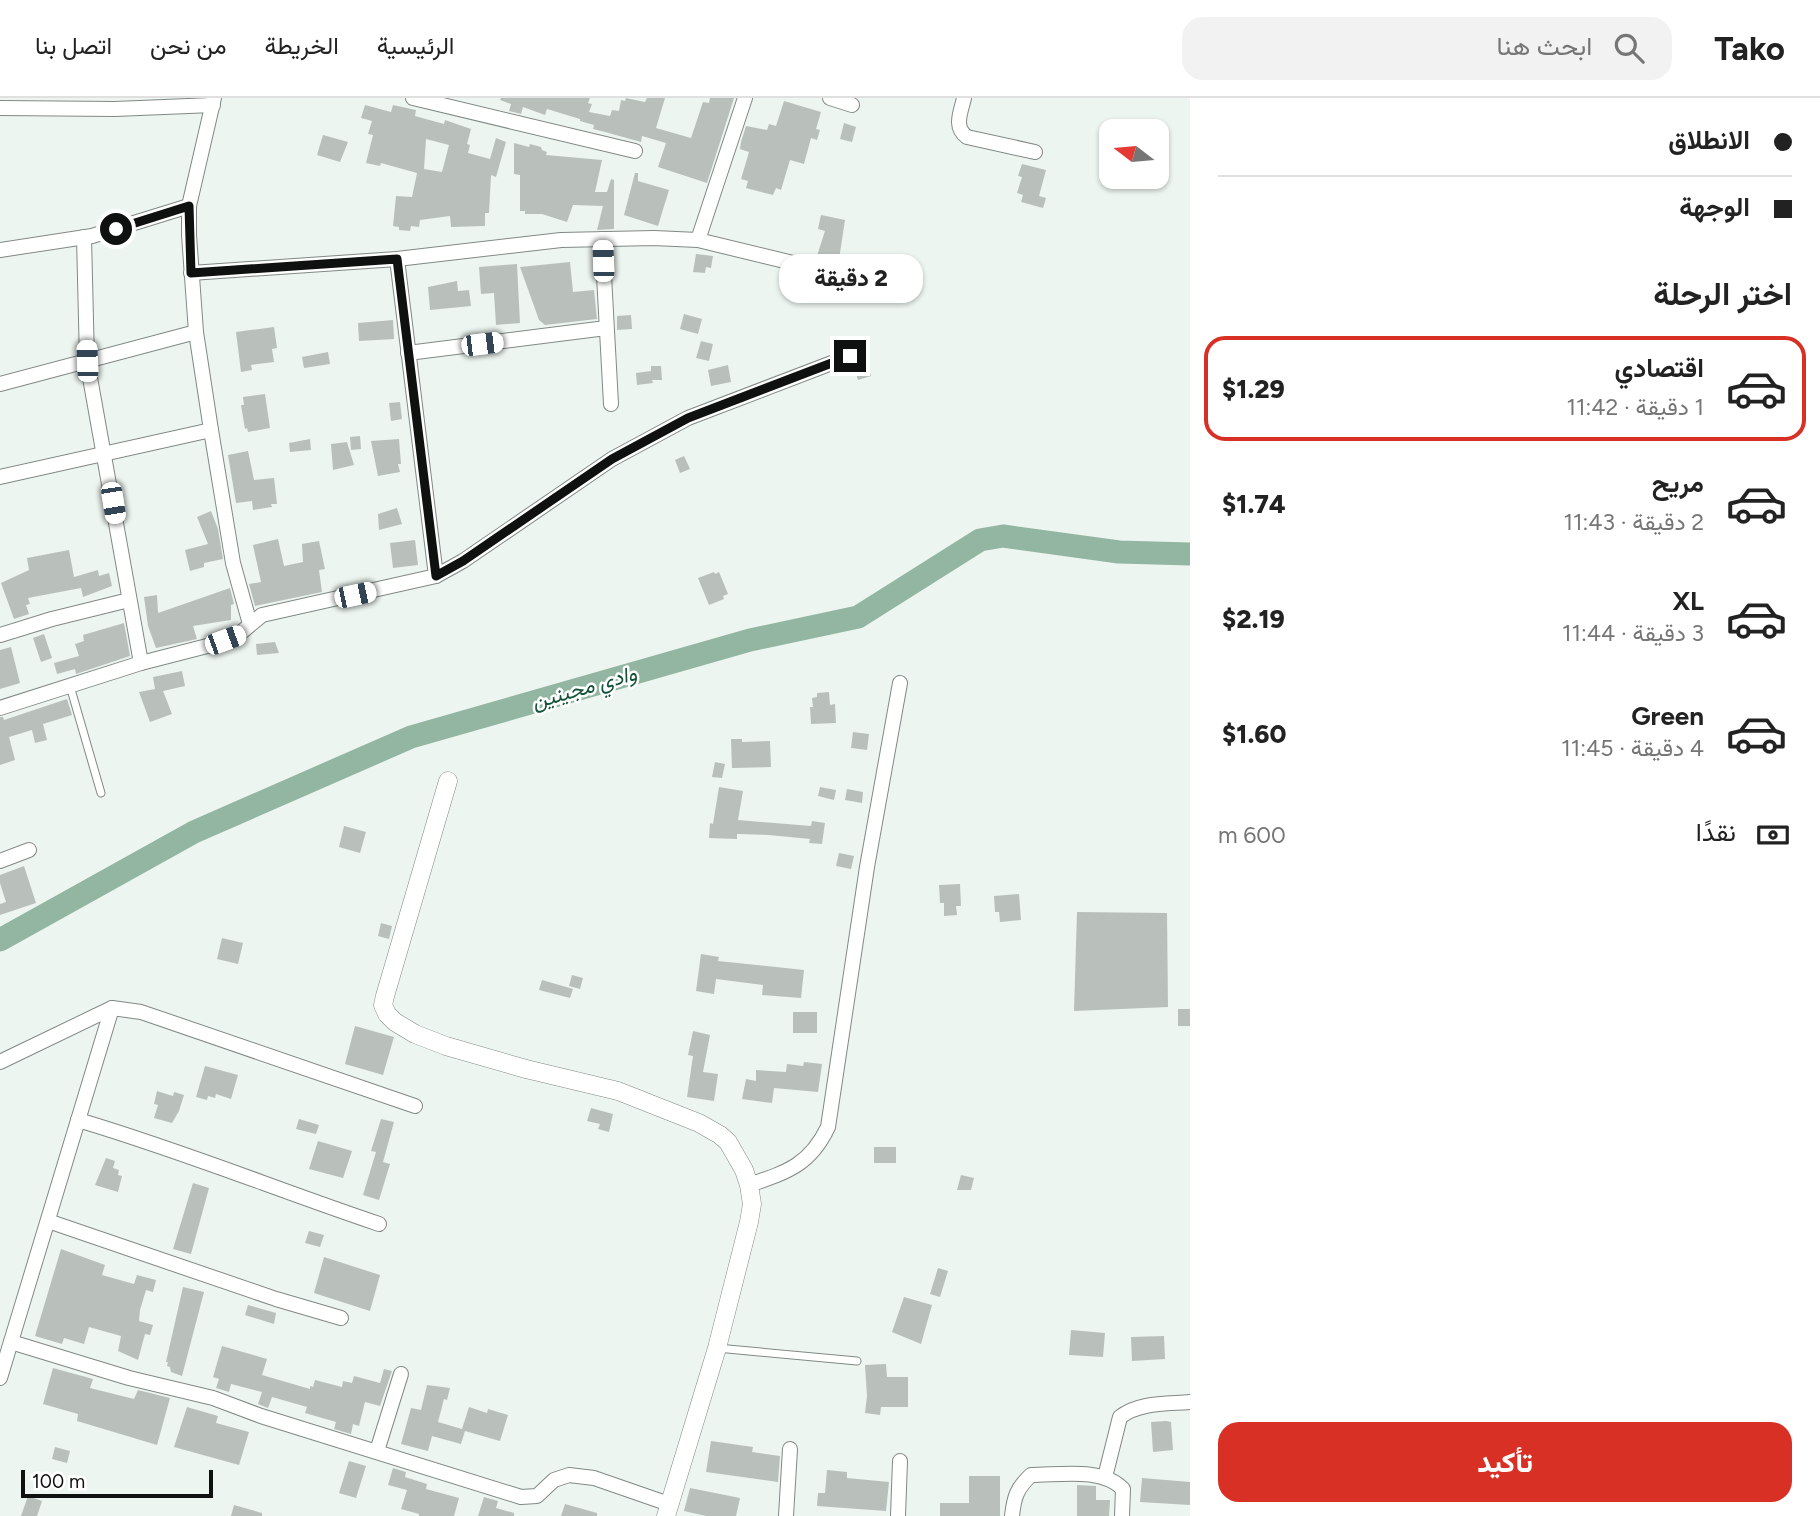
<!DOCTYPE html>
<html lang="ar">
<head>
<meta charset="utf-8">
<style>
	body { margin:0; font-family:Figtree,Vazirmatn,sans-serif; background:#f2f2f2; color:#222; direction:rtl; height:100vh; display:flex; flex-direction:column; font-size:26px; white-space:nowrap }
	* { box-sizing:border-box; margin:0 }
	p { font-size:23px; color:#767676 }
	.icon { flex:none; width:38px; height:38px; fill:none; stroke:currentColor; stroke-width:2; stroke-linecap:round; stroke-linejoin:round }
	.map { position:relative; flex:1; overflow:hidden; direction:ltr }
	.side { display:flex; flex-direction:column; background:#fff; width:630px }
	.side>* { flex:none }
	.banner { display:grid; align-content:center; height:154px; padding:0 28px; background:#fff }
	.needle { width:46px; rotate:286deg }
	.fabs { position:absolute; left:1099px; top:21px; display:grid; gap:14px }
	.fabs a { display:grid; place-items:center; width:70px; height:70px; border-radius:14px; background:#fff; box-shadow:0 2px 5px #0004; font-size:35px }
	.scale { position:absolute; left:21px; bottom:18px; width:192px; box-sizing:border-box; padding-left:7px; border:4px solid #0f1110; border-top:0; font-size:19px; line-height:24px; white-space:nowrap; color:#0f1110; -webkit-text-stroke:5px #fff; paint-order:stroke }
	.end { position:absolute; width:32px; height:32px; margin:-16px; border:9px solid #0f1110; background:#fff; box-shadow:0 0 0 4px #fff }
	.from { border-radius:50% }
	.bubble { position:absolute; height:49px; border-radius:21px; background:#fff; box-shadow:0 2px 5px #0004; font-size:23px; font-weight:800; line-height:49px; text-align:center; direction:rtl }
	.car { position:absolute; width:21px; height:42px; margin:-21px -10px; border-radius:9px; box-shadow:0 0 5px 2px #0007; background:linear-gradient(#fff 24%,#345 0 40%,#fff 0 76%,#345 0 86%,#fff 0) }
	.banner b { display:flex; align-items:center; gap:24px; height:66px; font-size:26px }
	.banner b+b { border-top:2px solid #e0e0e0 }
	.banner i { width:18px; height:18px; background:#222 }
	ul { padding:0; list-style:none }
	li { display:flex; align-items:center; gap:21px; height:105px; margin:0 14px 10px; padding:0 14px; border:4px solid transparent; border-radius:21px }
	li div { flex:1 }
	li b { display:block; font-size:26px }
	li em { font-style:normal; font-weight:800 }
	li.current { border-color:#d93025 }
	li>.icon { width:63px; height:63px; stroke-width:1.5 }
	h2 { padding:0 28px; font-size:32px; line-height:84px }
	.pay { display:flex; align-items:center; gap:18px; height:77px; padding:0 28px; font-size:26px }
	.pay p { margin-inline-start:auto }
	.primary-button { display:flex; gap:14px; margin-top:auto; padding:14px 28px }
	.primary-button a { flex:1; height:80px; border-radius:21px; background:#d93025; color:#fff; font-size:28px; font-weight:800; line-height:80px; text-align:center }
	header { display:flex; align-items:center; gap:42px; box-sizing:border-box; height:98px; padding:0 35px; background:#fff; border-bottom:2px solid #e0e0e0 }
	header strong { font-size:33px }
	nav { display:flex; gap:38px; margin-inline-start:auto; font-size:24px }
	.search { width:490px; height:63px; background:#f2f2f2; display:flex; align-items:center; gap:18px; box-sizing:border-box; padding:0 24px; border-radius:21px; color:#767676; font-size:26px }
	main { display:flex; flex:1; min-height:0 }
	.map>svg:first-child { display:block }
</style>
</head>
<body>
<header>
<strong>Tako</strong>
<div class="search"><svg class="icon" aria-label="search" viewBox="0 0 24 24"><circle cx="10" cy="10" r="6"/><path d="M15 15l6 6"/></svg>ابحث هنا</div>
<nav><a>الرئيسية</a><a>الخريطة</a><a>من نحن</a><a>اتصل بنا</a></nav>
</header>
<main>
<section class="side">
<div class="banner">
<b><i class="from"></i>الانطلاق</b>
<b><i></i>الوجهة</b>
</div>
<h2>اختر الرحلة</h2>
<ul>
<li class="current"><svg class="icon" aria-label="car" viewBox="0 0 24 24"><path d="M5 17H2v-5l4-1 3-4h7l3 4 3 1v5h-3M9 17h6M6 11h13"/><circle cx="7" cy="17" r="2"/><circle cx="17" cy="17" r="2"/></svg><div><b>اقتصادي</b><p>1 دقيقة · 11:42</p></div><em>$1.29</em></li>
<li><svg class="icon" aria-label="car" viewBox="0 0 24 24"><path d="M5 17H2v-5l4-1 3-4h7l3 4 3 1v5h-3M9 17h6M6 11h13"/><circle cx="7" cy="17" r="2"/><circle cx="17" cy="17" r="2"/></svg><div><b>مريح</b><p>2 دقيقة · 11:43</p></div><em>$1.74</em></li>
<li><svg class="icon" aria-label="car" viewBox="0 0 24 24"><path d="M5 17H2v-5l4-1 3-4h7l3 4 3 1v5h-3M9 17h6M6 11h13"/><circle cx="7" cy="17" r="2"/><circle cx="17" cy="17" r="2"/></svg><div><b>XL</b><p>3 دقيقة · 11:44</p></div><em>$2.19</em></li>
<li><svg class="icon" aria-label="car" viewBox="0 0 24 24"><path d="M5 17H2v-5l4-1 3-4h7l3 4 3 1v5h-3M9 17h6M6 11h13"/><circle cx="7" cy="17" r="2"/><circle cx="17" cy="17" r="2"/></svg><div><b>Green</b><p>4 دقيقة · 11:45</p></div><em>$1.60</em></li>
</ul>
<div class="pay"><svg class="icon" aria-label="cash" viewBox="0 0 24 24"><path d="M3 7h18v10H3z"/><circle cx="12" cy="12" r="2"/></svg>نقدًا<p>600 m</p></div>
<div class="primary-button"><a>تأكيد</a></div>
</section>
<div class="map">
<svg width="1190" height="1418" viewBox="0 0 1190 1418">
	<rect width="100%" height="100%" fill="#edf5f0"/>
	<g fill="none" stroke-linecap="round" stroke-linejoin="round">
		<!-- river -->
		<path stroke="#93b6a2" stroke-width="23" d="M0,842L194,734L411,639L750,542L858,519L980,442L1003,438L1119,454L1190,456"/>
	</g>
	<!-- building -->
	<g fill="#b9c0bc" fill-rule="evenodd">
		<path d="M501,0H590L588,5L592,6L589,14L610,18L612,12L619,13L621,2L625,3L626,0L645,4L647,0H665L656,30L691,40L703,4L709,5L710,0H734L707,85L658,69L666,45L642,38L641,44L605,34L593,31L594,27L580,23V21L547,11L545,17L523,9L521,16L509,13L511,6L500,2Z"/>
		<path d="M784,3L821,14L816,31L820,32L817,42L811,40L804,66L790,62L781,92L776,90L773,97L746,90L748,83L741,81L749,54L740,51L741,44L746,28L767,32L769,26L776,28Z"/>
		<path d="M365,7L391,14L393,7L416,12L415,18L444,26L445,22L471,31L467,46L470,47L468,55L490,61L496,40L506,44L496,79L491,77L489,115H485V128L451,129L450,118L420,122L419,129L411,128L410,133L399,132V129L393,128L396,98L412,99L417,75L381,65L380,68L366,65L373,37L368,36L372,23L361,20ZM426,41L449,47L442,74L424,71Z"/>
		<path d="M844,25L856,29L852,44L840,41Z"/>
		<path d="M323,37L348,44L340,64L317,57Z"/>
		<path d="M514,45L529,49L530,46L541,49L542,52L547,54L546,57L602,62L595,94H607L611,81L614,82V131L597,132L603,108L573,107L567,124L542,116H525V113H520V77L514,76Z"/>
		<path d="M1022,66L1046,72L1039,98L1046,100L1043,110L1021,104L1023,97L1017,95L1022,79L1018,78Z"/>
		<path d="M635,75H638V83L669,92L658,128L624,117Z"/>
		<path d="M821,117L845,122L838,168L816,161L825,133L818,131Z"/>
		<path d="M696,156L713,158L711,170L706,169L705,175L693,174Z"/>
		<path d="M570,164L573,194L594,192L597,221L545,227L539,222L520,169Z"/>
		<path d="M517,166L520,225L496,227L494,195L481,196L479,169Z"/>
		<path d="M457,183L458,193L469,192L471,208L430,212L428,189Z"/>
		<path d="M684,216L702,221L698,236L680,231Z"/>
		<path d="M631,217L632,231L617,232V218Z"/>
		<path d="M393,222L394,241L359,243L358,225Z"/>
		<path d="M274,229L277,250L272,251L274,264L251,267L252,272L241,274L236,234Z"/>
		<path d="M701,243L713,246L709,263L696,260Z"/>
		<path d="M328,254L330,266L304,270L302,259Z"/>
		<path d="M867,264L871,278L858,282L854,269Z"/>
		<path d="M728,267L731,284L711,288L708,272Z"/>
		<path d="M651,268H661L662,282H652L653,285L637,287L636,275L651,273Z"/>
		<path d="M265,296L270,330L248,334L247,330L245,331L241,307H244L243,299Z"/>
		<path d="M400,304L402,321L391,323L389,305Z"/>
		<path d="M360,338L361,351L351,352L350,339Z"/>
		<path d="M310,341L311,352L290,354L289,345Z"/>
		<path d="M399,341L401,366H398L400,374L378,378L371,343Z"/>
		<path d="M347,344L354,367L333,372L331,346Z"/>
		<path d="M248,353L254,382L274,380L277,406H271L272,409L253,412L252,403L236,405L228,357Z"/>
		<path d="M684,358L690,371L680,375L675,362Z"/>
		<path d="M397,410L402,426L379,432L378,416Z"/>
		<path d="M211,413L218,431L223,461L204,465V469L190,473L185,452L208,446L197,419Z"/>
		<path d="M278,441L284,468L303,464L302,446L319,443L325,471L319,472L322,494L255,508L249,486L261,484L253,447Z"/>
		<path d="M415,442L418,467L393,470L390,445Z"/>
		<path d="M69,452L74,479L98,472L99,478L109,475L112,488L83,499L81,490L28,500L30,506L26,507L29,516L14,521L1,485L29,472L27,460Z"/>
		<path d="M714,474L715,476L719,474L728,496L723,498L724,501L709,507L698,480Z"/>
		<path d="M230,490L234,506L231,507V522L193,528L197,541L156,550L148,528L144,499L157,497L158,515Z"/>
		<path d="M124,525L130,558L76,576L75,571L57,576L54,565L79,558L75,546L84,543L83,537Z"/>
		<path d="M44,536L52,560L41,564L33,540Z"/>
		<path d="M275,544L279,555L257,557L256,546Z"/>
		<path d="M11,549L20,585L0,591V552Z"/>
		<path d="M182,573L185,588L163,593L172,616L150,624L139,594L155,591L153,579Z"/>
		<path d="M829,594L830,607L835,606L836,625L811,626L810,609H813L812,600L817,599V595Z"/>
		<path d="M67,601L72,617L43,626L47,642L35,645L32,632L9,639L15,662L0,667V619H3L4,622Z"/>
		<path d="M853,634L869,636L867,652L851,650Z"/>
		<path d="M731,641H742V644L770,643L771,669L732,670Z"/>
		<path d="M715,664L725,666L722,680L712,679Z"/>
		<path d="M719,689L743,693L738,722L811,728L812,723L825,725L822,746L809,745L810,741L769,737L737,736V741L709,740L710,725L713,726Z"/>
		<path d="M820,689L836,692L834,702L818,698Z"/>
		<path d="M847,691L863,694L862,705L845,702Z"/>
		<path d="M344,728L366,734L360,755L339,749Z"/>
		<path d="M839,755L854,758L851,771L836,768Z"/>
		<path d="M24,768L36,805L0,817V806L6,804L0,785V777Z"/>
		<path d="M960,786L961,808H956L957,817L944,818V805H940L939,787Z"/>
		<path d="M1019,796L1021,822L1000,824L999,814H995L994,798Z"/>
		<path d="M1077,814L1167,815L1168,909L1074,913Z"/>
		<path d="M381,825L392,828L389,841L378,838Z"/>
		<path d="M222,840L243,845L238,866L217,861Z"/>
		<path d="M701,856L719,859L718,863L804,872L801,900L762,897L763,887L716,881L714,896L696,893Z"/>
		<path d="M572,877L583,880L580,891L569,888Z"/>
		<path d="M542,882L573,891L570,900L539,892Z"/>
		<rect x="1178" y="911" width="12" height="17"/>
		<rect x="793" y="914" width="24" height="21"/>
		<path d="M355,928L394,939L383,977L345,966Z"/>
		<path d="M693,933L710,937L703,974L718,976L714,1003L687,999L693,958L688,957Z"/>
		<path d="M804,964L822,966L818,994L774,990L772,1005L742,1001L746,981L756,983V972L786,974L787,966L803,968Z"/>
		<path d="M205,968L238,977L231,1001L216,996L215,1000L208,998L207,1002L196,999Z"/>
		<path d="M157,993L173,998L174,994L184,997L179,1013L172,1025L154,1020L158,1007L154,1006Z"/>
		<path d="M591,1010L613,1016L609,1034L598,1031L600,1026L587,1023Z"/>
		<path d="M299,1021L319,1027L316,1036L296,1031Z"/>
		<path d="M381,1021L394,1024L383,1064L390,1066L379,1102L363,1097L376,1054L371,1053Z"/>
		<path d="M318,1043L352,1053L343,1080L309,1071Z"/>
		<rect x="874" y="1049" width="22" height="16"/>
		<path d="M106,1060L115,1063L113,1070L119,1072L118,1077L122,1078L118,1094L95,1087Z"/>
		<path d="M961,1077L974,1080L971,1092H957Z"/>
		<path d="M193,1085L209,1090L191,1156L173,1151Z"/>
		<path d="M309,1133L324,1137L320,1149L305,1145Z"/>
		<path d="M61,1151L105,1167L102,1177L134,1186L137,1177L156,1182L153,1194L146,1192L140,1212L139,1223L153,1227L150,1237L145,1236L138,1262L118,1253L121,1238L89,1229L84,1246L64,1240L62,1246L35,1238Z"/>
		<path d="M324,1159L380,1177L370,1213L314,1195Z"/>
		<path d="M938,1170L948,1173L940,1199L930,1196Z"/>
		<path d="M183,1189L204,1194L182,1278L171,1274L170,1269L167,1268L168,1264H166Z"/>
		<path d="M904,1199L932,1207L921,1246L892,1234Z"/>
		<path d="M248,1207L276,1215L274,1226L245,1217Z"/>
		<path d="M1071,1232L1105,1235L1103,1259L1069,1257Z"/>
		<path d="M1164,1238L1165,1261L1132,1263L1131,1239Z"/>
		<path d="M222,1248L267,1261L262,1277L310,1291V1288L313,1289L315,1282L342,1289L343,1283L352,1285L354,1278L380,1285L384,1271L392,1273L380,1308L365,1304L359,1328L353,1326L351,1336L334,1331L336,1324L305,1315L307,1309L272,1299L268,1310L258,1306L262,1294L231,1286L229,1294L216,1290L219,1281L213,1279Z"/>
		<path d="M886,1266L887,1279H908V1309H881L880,1317L865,1315L867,1298L865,1267Z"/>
		<path d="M53,1270L93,1281L90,1290L134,1301L138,1292L170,1300L157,1347L77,1323L78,1316L43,1306Z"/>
		<path d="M427,1287L450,1290L447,1302L444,1301L438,1324L462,1331L469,1309L487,1315L488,1311L508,1317L500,1343L465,1333L461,1346L432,1338L428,1353L401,1346L411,1310L421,1312Z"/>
		<path d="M187,1309L218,1318L216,1325L249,1334L239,1367L174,1349Z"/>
		<path d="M1166,1323L1171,1324L1173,1352L1153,1354L1151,1324Z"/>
		<path d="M711,1343L753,1349L752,1354L780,1358L778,1384L706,1374Z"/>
		<path d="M55,1349L70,1353L67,1365L52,1361Z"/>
		<path d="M349,1363L366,1368L356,1400L339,1395Z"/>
		<path d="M393,1370L406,1374L405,1379L427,1386L426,1391L459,1400L454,1418H419V1416L401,1411L407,1392L388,1387Z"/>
		<path d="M827,1372L847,1374V1380L889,1384L886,1413L817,1408L818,1395H825Z"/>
		<path d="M969,1378H1000V1418H940V1405H969Z"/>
		<path d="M1142,1380L1190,1384V1407L1140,1404Z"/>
		<path d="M1077,1387L1096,1388V1402H1110L1109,1418H1077Z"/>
		<path d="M690,1390L740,1400L736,1418H706L684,1413Z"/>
		<path d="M28,1398L42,1403L37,1418H21Z"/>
		<path d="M484,1399L498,1403L496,1410L514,1415V1418H478Z"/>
		<path d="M565,1406L597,1415V1418H561Z"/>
		<path d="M234,1407L262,1415V1418H231Z"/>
	</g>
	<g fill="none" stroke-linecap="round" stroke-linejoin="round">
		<!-- service casing -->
		<g stroke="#828985" stroke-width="9">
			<g id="service">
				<path d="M70,588L101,695"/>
				<path d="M717,1250L857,1263"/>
			</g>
		</g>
		<!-- minor casing -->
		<g stroke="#828985" stroke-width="16">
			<g id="minor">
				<path d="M214,0L189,108V137L196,234L211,332L233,465L250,526"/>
				<path d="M413,0L635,53"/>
				<path d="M830,0L852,7"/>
				<path d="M964,0C961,14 953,29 967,39L1035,54"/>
				<path d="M0,10L115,11L213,7"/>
				<path d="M84,139L87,263L141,565"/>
				<path d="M602,141L611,306"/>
				<path d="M698,142L745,0"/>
				<path d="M0,152L92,138L189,108"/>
				<path d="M397,161L436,478"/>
				<path d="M191,175L397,161L561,142L654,140L698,142L822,172"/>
				<path d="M408,255L606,230"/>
				<path d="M0,286L196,234"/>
				<path d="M0,379L211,332"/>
				<path d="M0,537L52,521L129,502"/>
				<path d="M0,610L141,565L211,547L238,537L262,517L436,478L463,463L612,361L688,320L850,258"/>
				<path d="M0,763L29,752"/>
				<path d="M0,964L112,910L141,914L415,1008"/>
				<path d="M78,1022C180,1052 278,1092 379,1126"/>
				<path d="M749,1087C787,1074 810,1067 828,1029L867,769L900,585"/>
				<path d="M48,1123L276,1201L341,1220"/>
				<path d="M11,1244L129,1280L213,1300L261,1318L521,1399L537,1398L554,1382L569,1377L594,1380L669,1406"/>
				<path d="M0,1280L112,910"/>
				<path d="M377,1353L401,1276"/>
				<path d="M1105,1379L1120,1319C1139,1304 1167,1306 1190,1304"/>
				<path d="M786,1418L790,1351"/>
				<path d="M898,1418L900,1363"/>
				<path d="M1012,1418C1014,1399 1017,1390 1031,1377C1060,1377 1102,1369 1123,1391L1122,1418"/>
			</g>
		</g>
		<!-- tertiary casing -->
		<g stroke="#828985" stroke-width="19">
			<path id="tertiary" d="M448,683L385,898L383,907L387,916L395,924L415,936L446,948L526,971L618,993L699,1025L720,1037L728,1044L744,1072L749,1087L752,1106L749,1124L717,1250L666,1418"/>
		</g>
		<!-- service -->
		<use href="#service" stroke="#fff" stroke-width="7"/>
		<!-- minor -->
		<use href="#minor" stroke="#fff" stroke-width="14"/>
		<!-- tertiary -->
		<use href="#tertiary" stroke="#fff" stroke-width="18"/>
	</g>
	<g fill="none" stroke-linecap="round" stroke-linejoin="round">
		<!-- route -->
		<path stroke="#0f1110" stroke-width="9" d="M116,131L189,108L191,175L397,161L436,478L463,463L612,361L688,320L850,258"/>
	</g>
	<g text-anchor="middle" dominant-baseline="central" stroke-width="5" stroke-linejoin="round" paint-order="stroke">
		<!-- water labels -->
		<g font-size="21" font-style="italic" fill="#145237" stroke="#fff">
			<text transform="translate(584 589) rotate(-16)">وادي مجينين</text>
		</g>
	</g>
</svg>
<div class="fabs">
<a><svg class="needle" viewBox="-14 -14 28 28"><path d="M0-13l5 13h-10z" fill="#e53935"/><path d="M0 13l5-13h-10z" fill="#767676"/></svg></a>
</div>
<div class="scale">100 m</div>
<i class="end from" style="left:116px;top:131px"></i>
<i class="end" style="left:850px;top:258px"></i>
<div class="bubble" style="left:779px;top:156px;width:144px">2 دقيقة</div>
<i class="car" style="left:603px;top:163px;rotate:358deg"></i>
<i class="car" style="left:482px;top:246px;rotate:83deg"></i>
<i class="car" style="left:87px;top:263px;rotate:358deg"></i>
<i class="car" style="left:113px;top:405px;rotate:171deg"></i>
<i class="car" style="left:355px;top:497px;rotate:78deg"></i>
<i class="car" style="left:225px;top:542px;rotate:70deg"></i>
</div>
</main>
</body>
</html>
